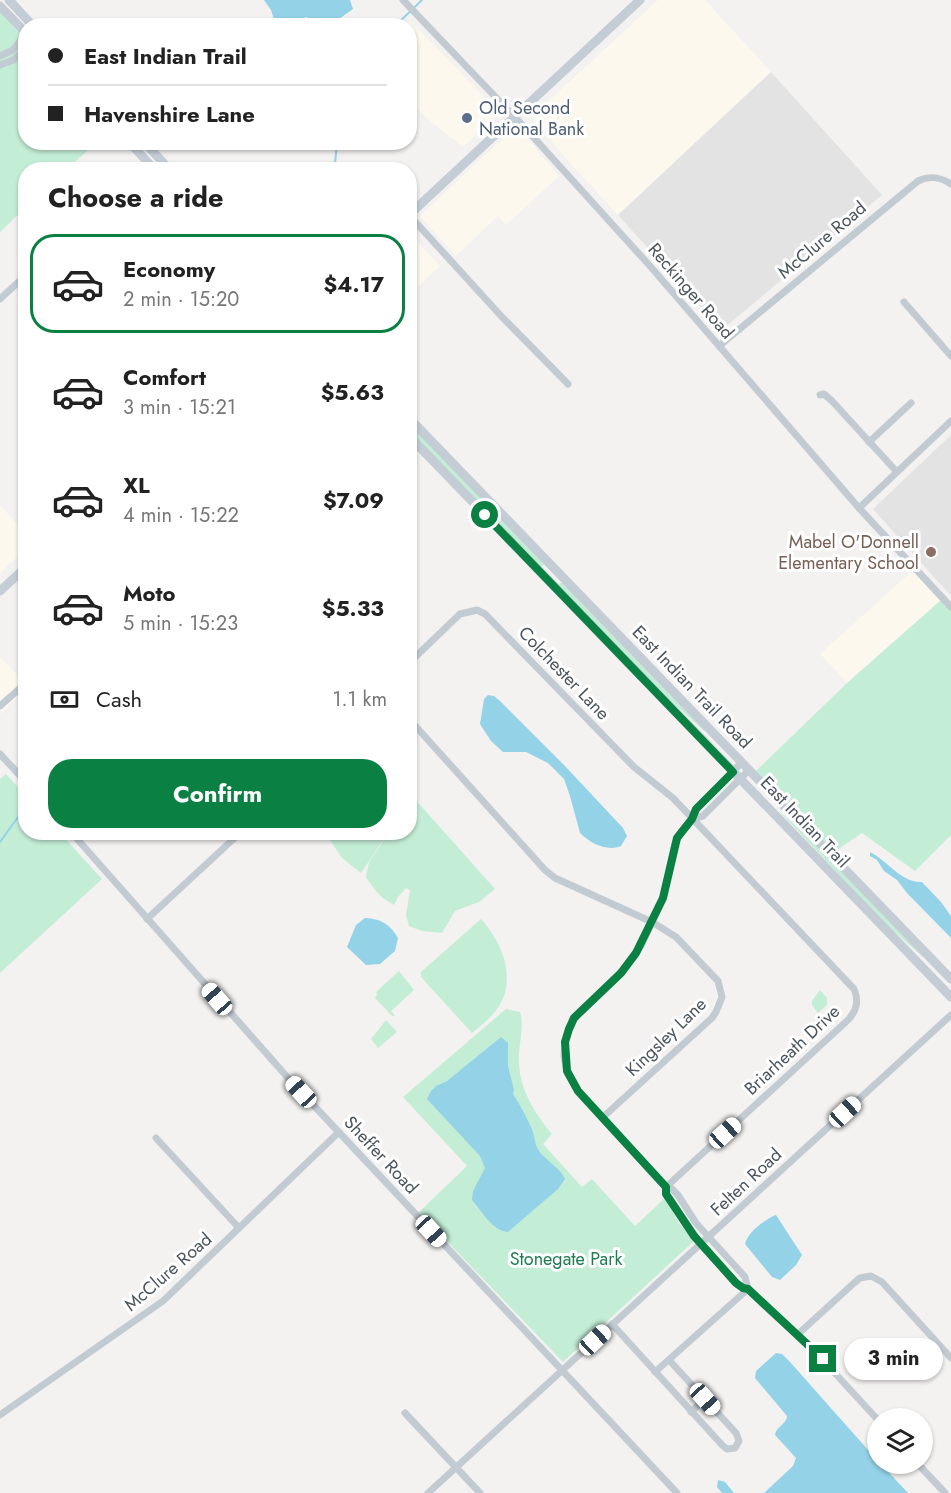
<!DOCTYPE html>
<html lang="en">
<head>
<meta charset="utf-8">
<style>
	body { margin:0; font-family:Jost,sans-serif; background:#f6f6f6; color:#222; height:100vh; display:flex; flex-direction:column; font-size:22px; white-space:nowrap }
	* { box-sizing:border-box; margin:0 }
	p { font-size:20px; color:#767676 }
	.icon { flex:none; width:33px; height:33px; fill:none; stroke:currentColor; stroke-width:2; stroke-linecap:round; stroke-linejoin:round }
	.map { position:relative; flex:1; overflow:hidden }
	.drawer { position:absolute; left:18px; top:162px; width:399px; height:678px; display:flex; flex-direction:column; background:#fff; border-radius:24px; box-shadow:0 2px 4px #0004 }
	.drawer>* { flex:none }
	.guide { position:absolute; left:18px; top:18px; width:399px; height:132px; border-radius:24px; box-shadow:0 2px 4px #0004; display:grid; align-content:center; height:132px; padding:0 30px; background:#fff }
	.tools { position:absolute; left:867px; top:1408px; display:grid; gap:12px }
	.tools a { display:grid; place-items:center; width:66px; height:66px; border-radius:50%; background:#fff; box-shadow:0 2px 4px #0004; font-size:30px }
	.end { position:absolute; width:27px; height:27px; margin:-14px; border:8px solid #0b8043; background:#fff; box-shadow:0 0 0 3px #fff }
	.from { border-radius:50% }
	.bubble { position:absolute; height:42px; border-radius:21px; background:#fff; box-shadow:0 2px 4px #0004; font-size:20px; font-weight:700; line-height:42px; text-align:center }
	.car { position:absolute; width:18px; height:36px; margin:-18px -9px; border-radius:8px; box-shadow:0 0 4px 2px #0007; background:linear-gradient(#fff 24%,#345 0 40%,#fff 0 76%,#345 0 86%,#fff 0) }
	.guide b { display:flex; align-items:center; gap:21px; height:57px; font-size:22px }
	.guide b+b { border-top:2px solid #e0e0e0 }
	.guide i { width:15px; height:15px; background:#222 }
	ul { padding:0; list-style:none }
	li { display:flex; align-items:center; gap:18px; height:99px; margin:0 12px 9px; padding:0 18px; border:3px solid transparent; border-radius:24px }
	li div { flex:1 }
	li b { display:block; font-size:22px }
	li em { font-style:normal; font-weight:700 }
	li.selected { border-color:#0b8043 }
	li>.icon { width:54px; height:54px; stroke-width:1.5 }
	h2 { padding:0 30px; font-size:27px; line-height:72px }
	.pay { display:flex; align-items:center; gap:15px; height:66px; padding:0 30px; font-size:22px }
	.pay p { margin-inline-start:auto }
	.primary-button { display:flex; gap:12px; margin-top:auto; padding:12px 30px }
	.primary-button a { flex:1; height:69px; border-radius:24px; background:#0b8043; color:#fff; font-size:24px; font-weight:700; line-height:69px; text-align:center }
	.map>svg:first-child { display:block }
</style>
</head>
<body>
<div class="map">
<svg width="951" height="1493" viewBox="0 0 951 1493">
	<rect width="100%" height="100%" fill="#f3f2f1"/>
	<!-- commercial -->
	<g fill="#fcf8ed">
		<path d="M658,0H705L771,72L618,215L563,155L531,117Z"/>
		<path d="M410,21L500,113L463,147L426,118L410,100V26L405,25Z"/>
		<path d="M513,129L520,130L559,176L506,225L498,216L456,256L420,216Z"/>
		<path d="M410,234L440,266L410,294Z"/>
		<path d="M0,505L25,533L26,549L0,573Z"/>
		<path d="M913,570L940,601L847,683L820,654Z"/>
		<path d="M0,657L26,684L25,689L0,714Z"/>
	</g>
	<!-- education -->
	<g fill="#e4e3e3">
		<path d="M771,72L882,195L722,330L618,215Z"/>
		<path d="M951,435V596L873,509Z"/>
	</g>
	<!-- green -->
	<g fill="#c4edd6">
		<path d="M0,12L25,39L26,142L96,143L67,169L26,170L25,208L0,232Z"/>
		<path d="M410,425L544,563L543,566H540L410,432Z"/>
		<path d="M560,583H563L705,730L704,731L669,699L559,585Z"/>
		<path d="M940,601L951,610V835L915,871L862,833L834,852L756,771L847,683Z"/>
		<path d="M6,774L25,795L26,832L60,833L102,879L0,973V779Z"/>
		<path d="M410,796L411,799L413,797L495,889L479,902L455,911L442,933L422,931L409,926L406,915L410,890L406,888L398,897L394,905C381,899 374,889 366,877L369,862L389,833L410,832Z"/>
		<path d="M777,809L814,842L924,956L923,957L889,927Z"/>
		<path d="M325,833H388L361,873L342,858Z"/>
		<path d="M481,919C501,941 517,977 499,1006C492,1017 482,1025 472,1033L421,977V972Z"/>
		<path d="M399,971L414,990L391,1011L395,1016H392L375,998L377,994L376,992Z"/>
		<path d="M820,990L827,998V1005L818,1013L812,1005V1001Z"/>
		<path d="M506,1009L520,1012C524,1024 520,1040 519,1053C517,1085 533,1111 552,1134L543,1144L582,1187L592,1179L635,1226L665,1198L679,1223L694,1241L563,1362L419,1212L467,1166L403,1097Z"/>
		<path d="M386,1020L397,1032L378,1048L371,1039Z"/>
	</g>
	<!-- water -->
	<g fill="#94d2e7">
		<path d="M264,0H350L353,9L339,19L334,25H321L306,17L292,25H276L271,10Z"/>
		<path d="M488,695L494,696L500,701L564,765L623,828L627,836L621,846C607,852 590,843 580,833L570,796L564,779L548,763L526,752H503L491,741L480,724L484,699Z"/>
		<path d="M870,852C888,861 901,883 922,882L941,902L951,916V938L907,893L897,880L884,871L877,860L870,856Z"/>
		<path d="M365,918C381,919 390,924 398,938L395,951L380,964L366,965L347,947L356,925Z"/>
		<path d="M501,1037L508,1043V1066L514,1090L513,1094C520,1105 528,1119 533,1132C535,1139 535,1145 539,1151C546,1160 561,1169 565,1179L558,1189L508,1232C492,1231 482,1211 472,1200L473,1191L485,1168L480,1156L427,1099L431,1091L436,1086L447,1081Z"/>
		<path d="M776,1215L802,1255L796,1265L780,1280L772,1277L745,1244C747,1233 765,1219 776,1215Z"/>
		<path d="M776,1353L782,1354L790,1362L877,1460L878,1464H881L908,1493H764L793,1466L796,1458L775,1435C776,1426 787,1424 787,1416L755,1378L756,1371Z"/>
		<path d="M718,1480L725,1482L734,1493H722L717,1487Z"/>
	</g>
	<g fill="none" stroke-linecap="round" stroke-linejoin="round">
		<!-- stream -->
		<g stroke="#94d2e7" stroke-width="2">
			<path d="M395,26L422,0"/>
			<path d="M331,170L335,164L337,142"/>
			<path d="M0,842L26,806"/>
		</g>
		<!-- street -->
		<g stroke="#c3cbd2" stroke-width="7">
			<path d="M403,0L526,129L650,266L859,508L951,607"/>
			<path d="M0,56L13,50L26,34"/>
			<path d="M0,65L13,60L26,50"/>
			<path d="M410,216L502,317L568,384"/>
			<path d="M0,299L26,275"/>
			<path d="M904,302L951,356"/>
			<path d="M719,346L918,181C930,175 940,177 951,184"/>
			<path d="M820,395L824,394L832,401L897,472"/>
			<path d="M869,442L911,403"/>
			<path d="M859,508L951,421"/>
			<path d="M410,662L460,614L477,610L485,614L634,767L673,798L854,989C859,1001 857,1010 848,1020L666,1187"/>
			<path d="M0,706L26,683"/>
			<path d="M410,720L545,870L555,878L652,922L676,937L718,981L722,997L716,1012L712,1018L602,1118"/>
			<path d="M0,754L26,782"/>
			<path d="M742,762L696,809L692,819L681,832L675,844L663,898L641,946L621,973L574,1018L569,1029L565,1042L564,1056L567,1071L578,1091L666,1187L671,1188L678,1195L696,1223L745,1277L748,1289L768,1309L809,1345L878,1420"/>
			<path d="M692,819L703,816L749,770"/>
			<path d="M71,832L289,1079L677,1493"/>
			<path d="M147,919L241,832"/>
			<path d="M156,1138L239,1228"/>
			<path d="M666,1187V1194L701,1244L739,1286L748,1289"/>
			<path d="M612,1324L723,1446L727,1449L735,1448L739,1441L736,1433L669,1360"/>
			<path d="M797,1335L854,1283L860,1278L871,1276L882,1282L951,1358"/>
			<path d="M655,1372L748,1289"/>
			<path d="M691,1412L705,1399"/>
			<path d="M405,1413L480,1493"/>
			<path d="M0,1415L163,1301L339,1132"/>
			<path d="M918,1464L945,1493"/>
			<path d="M428,1493L951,1015"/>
		</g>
		<!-- secondary -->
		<g stroke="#c4ccd6" stroke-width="9">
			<path d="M9,0L33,26"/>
			<path d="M0,6L26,33"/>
			<path d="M129,142L155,170"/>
			<path d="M144,142L170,170"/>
			<path d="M410,214L640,0"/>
			<path d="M410,419L951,979"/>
			<path d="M410,437L951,997"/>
			<path d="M0,591L26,567"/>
		</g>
	</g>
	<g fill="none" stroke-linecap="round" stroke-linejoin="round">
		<!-- route -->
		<path stroke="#0b8043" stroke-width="8" d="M485,515L733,772L696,809L692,819L677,838L663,898L636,953L621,973L574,1018L569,1029L565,1042L567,1071L578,1091L666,1187V1194L694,1236L736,1283L743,1288L748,1289L823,1359"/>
	</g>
	<!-- markers -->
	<circle fill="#5c6f8a" stroke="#fff" stroke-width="2" cx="467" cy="118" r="6"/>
	<circle fill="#8d6e63" stroke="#fff" stroke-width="2" cx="931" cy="552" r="6"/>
	<g text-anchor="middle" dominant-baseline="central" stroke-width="6" stroke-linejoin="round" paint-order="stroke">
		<!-- service labels -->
		<g font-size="18" fill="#4e5e75" stroke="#fff" text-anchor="start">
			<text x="479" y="108">Old Second<tspan x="479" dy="21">National Bank</tspan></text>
		</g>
		<!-- street labels -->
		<g font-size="18" fill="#4a545e" stroke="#fff">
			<text transform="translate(822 240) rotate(-40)">McClure Road</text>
			<text transform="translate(691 291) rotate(49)">Reckinger Road</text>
			<text transform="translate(564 673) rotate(46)">Colchester Lane</text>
			<text transform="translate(692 687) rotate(46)">East Indian Trail Road</text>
			<text transform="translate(805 822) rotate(46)">East Indian Trail</text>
			<text transform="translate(666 1037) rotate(-44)">Kingsley Lane</text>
			<text transform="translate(792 1050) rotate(-43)">Briarheath Drive</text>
			<text transform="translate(381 1155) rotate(47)">Sheffer Road</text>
			<text transform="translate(746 1182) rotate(-43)">Felten Road</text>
			<text transform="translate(168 1272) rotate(-41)">McClure Road</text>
		</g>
		<!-- education labels -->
		<g font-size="18" fill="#785e54" stroke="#fff" text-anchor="end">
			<text x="919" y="542">Mabel O'Donnell<tspan x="919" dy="21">Elementary School</tspan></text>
		</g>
		<!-- park labels -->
		<g font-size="18" fill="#1e7c51" stroke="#fff">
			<text x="566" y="1259">Stonegate Park</text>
		</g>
	</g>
</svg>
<div class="tools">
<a><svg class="icon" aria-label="layers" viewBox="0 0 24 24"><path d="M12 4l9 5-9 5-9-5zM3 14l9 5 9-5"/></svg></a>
</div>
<i class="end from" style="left:485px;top:515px"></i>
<i class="end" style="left:823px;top:1359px"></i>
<div class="bubble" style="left:844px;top:1338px;width:99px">3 min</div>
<i class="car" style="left:217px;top:999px;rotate:319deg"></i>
<i class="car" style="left:301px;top:1092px;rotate:317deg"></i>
<i class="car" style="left:845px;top:1112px;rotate:47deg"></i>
<i class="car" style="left:725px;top:1133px;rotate:48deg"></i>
<i class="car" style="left:431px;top:1231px;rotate:137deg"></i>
<i class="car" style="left:595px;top:1340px;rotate:47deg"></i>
<i class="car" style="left:705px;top:1399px;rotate:138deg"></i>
<div class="guide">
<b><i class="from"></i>East Indian Trail</b>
<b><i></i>Havenshire Lane</b>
</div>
<section class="drawer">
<h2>Choose a ride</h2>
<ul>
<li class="selected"><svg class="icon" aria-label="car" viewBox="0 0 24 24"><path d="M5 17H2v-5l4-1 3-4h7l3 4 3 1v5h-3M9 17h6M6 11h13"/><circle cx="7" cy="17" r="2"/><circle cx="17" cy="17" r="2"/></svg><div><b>Economy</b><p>2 min · 15:20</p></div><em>$4.17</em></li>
<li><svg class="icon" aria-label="car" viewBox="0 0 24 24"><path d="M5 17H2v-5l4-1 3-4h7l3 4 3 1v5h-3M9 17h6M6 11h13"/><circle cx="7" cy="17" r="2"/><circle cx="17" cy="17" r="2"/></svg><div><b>Comfort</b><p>3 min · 15:21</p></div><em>$5.63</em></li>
<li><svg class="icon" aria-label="car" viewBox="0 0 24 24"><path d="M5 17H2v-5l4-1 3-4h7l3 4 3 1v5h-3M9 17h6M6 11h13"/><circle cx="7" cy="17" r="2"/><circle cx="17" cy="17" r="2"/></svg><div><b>XL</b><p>4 min · 15:22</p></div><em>$7.09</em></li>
<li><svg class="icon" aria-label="car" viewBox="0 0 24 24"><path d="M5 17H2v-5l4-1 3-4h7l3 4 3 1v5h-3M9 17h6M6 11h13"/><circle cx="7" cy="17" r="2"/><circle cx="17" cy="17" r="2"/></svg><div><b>Moto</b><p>5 min · 15:23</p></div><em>$5.33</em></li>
</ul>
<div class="pay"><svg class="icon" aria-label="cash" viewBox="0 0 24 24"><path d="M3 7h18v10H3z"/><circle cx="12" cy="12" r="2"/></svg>Cash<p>1.1 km</p></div>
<div class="primary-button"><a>Confirm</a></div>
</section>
</div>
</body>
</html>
